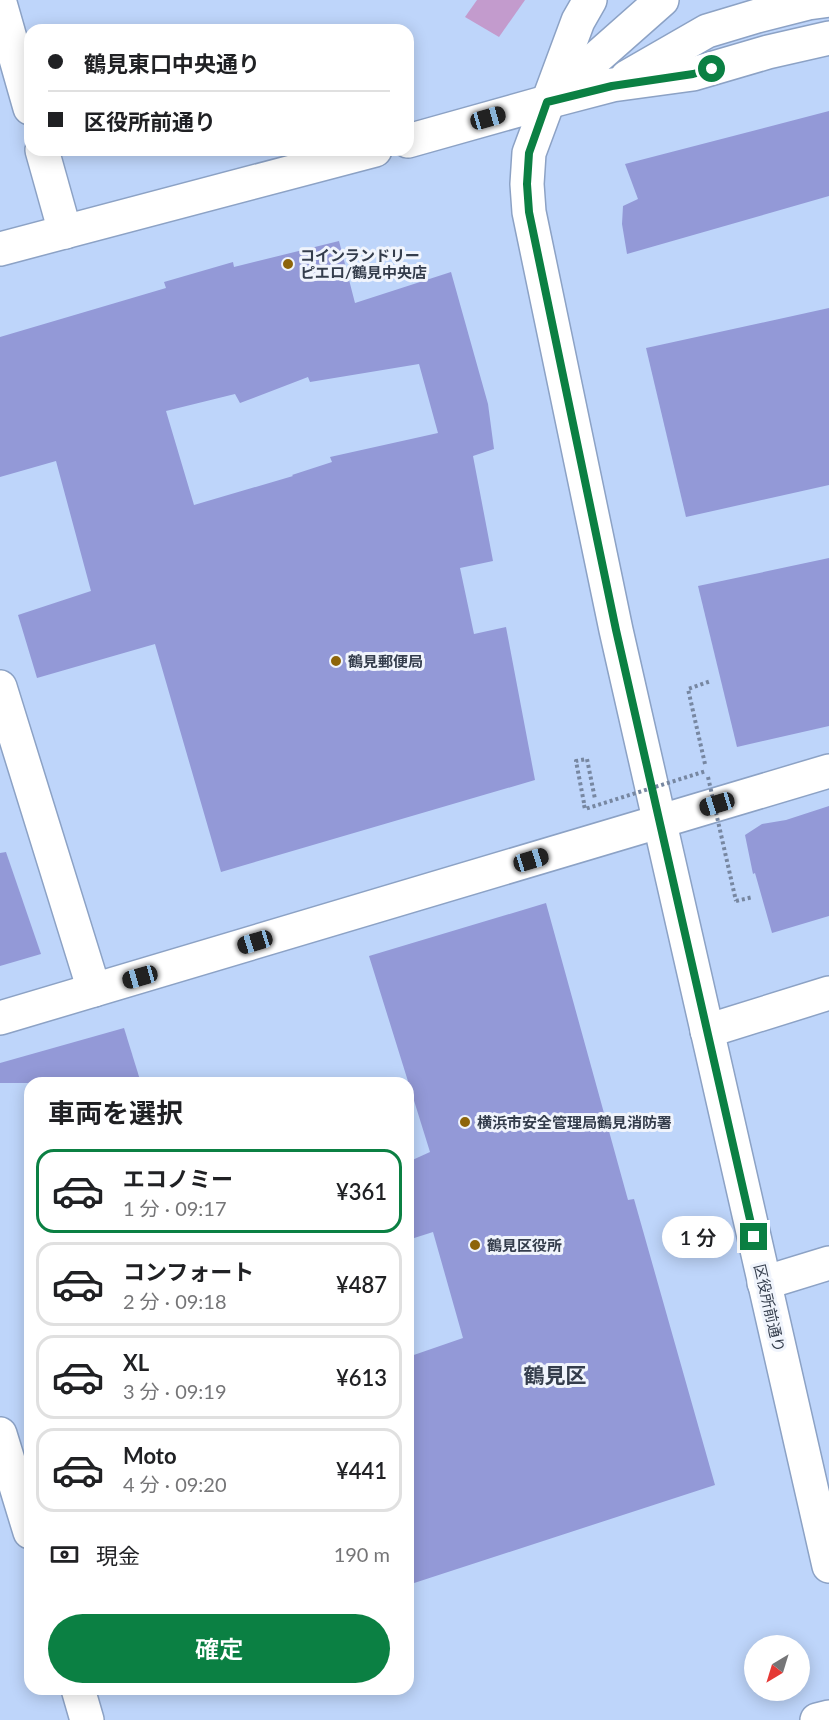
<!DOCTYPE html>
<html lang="ja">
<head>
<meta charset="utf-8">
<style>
	body { margin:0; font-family:Lato,"Noto Sans JP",sans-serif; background:#f2f2f2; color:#202124; height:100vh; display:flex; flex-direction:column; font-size:22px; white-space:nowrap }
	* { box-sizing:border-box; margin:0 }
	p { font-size:20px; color:#757577 }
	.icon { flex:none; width:33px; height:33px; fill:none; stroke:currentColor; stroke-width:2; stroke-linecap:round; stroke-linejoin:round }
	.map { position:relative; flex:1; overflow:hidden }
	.details { position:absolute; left:24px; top:1077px; width:390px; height:618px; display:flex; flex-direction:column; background:#fff; border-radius:18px; box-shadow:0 3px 15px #0003 }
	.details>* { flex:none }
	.top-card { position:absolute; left:24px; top:24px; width:390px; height:132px; border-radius:18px; box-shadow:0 3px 15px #0003; display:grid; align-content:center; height:132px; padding:0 24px; background:#fff }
	.needle { width:39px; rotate:218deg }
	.buttons { position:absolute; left:744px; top:1635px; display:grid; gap:12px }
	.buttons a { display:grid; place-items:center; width:66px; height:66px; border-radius:50%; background:#fff; box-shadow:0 3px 15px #0003; font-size:30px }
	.end { position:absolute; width:27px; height:27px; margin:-14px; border:8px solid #0b8043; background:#fff; box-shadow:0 0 0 3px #fff }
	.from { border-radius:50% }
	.bubble { position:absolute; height:42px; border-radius:21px; background:#fff; box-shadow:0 3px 15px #0003; font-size:20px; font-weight:600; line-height:42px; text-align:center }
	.car { position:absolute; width:18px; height:36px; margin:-18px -9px; border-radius:8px; box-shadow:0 0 4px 2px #0007; background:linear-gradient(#222 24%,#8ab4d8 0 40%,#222 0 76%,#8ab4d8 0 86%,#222 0) }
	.top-card b { display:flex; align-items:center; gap:21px; height:57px; font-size:22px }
	.top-card b+b { border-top:2px solid #e0e0e0 }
	.top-card i { width:15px; height:15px; background:#202124 }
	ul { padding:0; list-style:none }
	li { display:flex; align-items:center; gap:18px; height:84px; margin:0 12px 9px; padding:0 12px; border:3px solid #e0e0e0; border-radius:18px }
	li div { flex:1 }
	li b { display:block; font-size:22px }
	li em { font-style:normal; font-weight:600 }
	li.current { border-color:#0b8043 }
	li>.icon { width:54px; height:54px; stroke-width:1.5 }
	h2 { padding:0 24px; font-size:27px; line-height:72px }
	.pay { display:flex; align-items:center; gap:15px; height:66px; padding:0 24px; font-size:22px }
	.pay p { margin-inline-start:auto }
	.primary-button { display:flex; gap:12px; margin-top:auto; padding:12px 24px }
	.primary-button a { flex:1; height:69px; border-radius:36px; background:#0b8043; color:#fff; font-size:24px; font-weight:600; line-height:69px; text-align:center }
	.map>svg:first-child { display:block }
</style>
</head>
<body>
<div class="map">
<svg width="829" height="1720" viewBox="0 0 829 1720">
	<rect width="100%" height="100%" fill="#bed5fa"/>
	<!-- green -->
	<path fill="#c39bcd" d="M477,0H525L499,37L465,17Z"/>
	<!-- building -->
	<g fill="#9399d7" fill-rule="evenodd">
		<path d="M829,111V196L627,254L622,224L623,206L638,199L625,164Z"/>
		<path d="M339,241L355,303L451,272L488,404L494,449L473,456L493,561L460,568L474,634L506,627L535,780L221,872L155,644L37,678L18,615L91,591L56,461L0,477V337L166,288L164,282L233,262L234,267ZM419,364L438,433L330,457L332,462L292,475L293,476L194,505L166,411L235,394L240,403L308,377L310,382Z"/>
		<path d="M829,308V485L686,517L646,348Z"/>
		<path d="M829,558V726L737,747L698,586Z"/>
		<path d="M829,806V916L772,933L755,873L753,874L745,835L762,824L786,820Z"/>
		<path d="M6,852L41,954L0,966V853Z"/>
		<path d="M546,903L628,1200L634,1199L715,1485L408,1585V1357L463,1338L433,1232L408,1240V1162L430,1152L369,956Z"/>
		<path d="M124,1028L141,1083H0V1063Z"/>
	</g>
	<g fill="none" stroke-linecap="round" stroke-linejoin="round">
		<!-- minor casing -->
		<g stroke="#8ca2c5" stroke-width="36">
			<g id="minor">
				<path d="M0,3L30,108"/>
				<path d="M42,150L65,232"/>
				<path d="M0,687L94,990"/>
				<path d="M0,1018L829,771"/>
				<path d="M707,1031L829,993"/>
				<path d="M764,1283L829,1263"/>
				<path d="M0,1434L30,1532"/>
				<path d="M78,1689L87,1720"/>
			</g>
		</g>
		<!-- tertiary casing -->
		<g stroke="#8ca2c5" stroke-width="36">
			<g id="tertiary">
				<path d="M590,0L578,21L529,153L527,184L529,212L616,630L829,1566"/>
				<path d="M627,77L707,31L757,16L808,3L829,0"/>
				<path d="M551,98L662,0"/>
				<path d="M408,141L547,102L612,85L693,74L768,52L829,38"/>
				<path d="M0,249L375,150"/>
			</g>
		</g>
		<!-- trunk casing -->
		<g stroke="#8ca2c5" stroke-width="36">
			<path id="trunk" d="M817,1720L829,1717"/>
		</g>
		<!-- path -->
		<g stroke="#7787a1" stroke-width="4" stroke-dasharray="3 3" stroke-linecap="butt">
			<path d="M705,764L688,689L711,681"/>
			<path d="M584,803L576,761L587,759L595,799"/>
			<path d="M736,901L753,897"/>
		</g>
		<!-- minor -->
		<use href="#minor" stroke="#fff" stroke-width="33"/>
		<!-- tertiary -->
		<use href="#tertiary" stroke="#fff" stroke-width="33"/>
		<!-- trunk -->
		<use href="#trunk" stroke="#fff" stroke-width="33"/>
		<!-- path-bridge -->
		<g stroke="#7787a1" stroke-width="4" stroke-dasharray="3 3" stroke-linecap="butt">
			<path d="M708,777L736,901"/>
			<path d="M584,805L585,809L706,771"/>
		</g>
	</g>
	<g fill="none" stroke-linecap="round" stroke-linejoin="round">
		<!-- route -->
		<path stroke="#0b8043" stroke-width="8" d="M712,69L693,74L612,86L547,102L529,153L527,184L529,212L616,630L754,1237"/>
	</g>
	<!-- markers -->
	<g fill="#8e650a" stroke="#f0f4fc" stroke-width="2">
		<circle cx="288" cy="264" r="6"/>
		<circle cx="336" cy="661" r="6"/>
		<circle cx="465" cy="1122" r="6"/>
		<circle cx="475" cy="1245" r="6"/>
	</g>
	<g text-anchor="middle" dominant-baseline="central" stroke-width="6" stroke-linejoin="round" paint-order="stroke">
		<!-- poi labels -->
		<g font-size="15" font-weight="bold" fill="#343d4c" stroke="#f0f4fc" text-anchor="start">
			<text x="300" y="255">コインランドリー<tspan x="300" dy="17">ピエロ/鶴見中央店</tspan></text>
			<text x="348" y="661">鶴見郵便局</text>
			<text x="477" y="1122">横浜市安全管理局鶴見消防署</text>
			<text x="487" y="1245">鶴見区役所</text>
		</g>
		<!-- street labels -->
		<g font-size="15" fill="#343d4c" stroke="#f0f4fc">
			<text transform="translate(770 1308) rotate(77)">区役所前通り</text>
		</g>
		<!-- district labels -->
		<g font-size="21" font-weight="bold" fill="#343d4c" stroke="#f0f4fc">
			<text x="555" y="1374">鶴見区</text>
		</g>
	</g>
</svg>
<div class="buttons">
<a><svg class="needle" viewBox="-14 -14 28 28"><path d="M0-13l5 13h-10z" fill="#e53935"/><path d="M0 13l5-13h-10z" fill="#757577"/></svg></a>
</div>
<i class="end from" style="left:712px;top:69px"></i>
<i class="end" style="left:754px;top:1237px"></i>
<div class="bubble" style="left:662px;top:1216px;width:72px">1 分</div>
<i class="car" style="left:488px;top:118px;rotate:74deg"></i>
<i class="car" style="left:717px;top:804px;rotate:253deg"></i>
<i class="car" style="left:531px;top:860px;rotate:73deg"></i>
<i class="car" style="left:255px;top:942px;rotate:253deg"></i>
<i class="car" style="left:140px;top:977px;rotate:254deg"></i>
<div class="top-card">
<b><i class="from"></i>鶴見東口中央通り</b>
<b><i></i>区役所前通り</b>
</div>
<section class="details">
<h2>車両を選択</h2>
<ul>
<li class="current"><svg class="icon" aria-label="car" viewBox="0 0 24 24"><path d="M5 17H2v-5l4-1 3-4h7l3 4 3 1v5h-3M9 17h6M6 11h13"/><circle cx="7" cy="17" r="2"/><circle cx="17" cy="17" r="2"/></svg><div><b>エコノミー</b><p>1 分 · 09:17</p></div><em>¥361</em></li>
<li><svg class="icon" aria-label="car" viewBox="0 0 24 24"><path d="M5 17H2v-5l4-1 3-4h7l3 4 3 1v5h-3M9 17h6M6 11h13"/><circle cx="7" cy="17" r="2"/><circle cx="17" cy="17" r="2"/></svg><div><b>コンフォート</b><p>2 分 · 09:18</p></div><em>¥487</em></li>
<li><svg class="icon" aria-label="car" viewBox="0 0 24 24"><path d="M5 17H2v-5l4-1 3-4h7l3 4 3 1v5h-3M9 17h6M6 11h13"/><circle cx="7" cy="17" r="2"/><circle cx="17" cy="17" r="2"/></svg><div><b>XL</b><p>3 分 · 09:19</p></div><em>¥613</em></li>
<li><svg class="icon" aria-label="car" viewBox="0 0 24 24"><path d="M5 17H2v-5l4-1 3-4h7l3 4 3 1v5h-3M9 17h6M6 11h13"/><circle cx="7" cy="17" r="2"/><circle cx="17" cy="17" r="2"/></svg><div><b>Moto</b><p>4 分 · 09:20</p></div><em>¥441</em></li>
</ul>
<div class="pay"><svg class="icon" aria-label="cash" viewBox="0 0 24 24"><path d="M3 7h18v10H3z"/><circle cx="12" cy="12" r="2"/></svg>現金<p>190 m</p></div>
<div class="primary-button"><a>確定</a></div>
</section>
</div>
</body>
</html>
